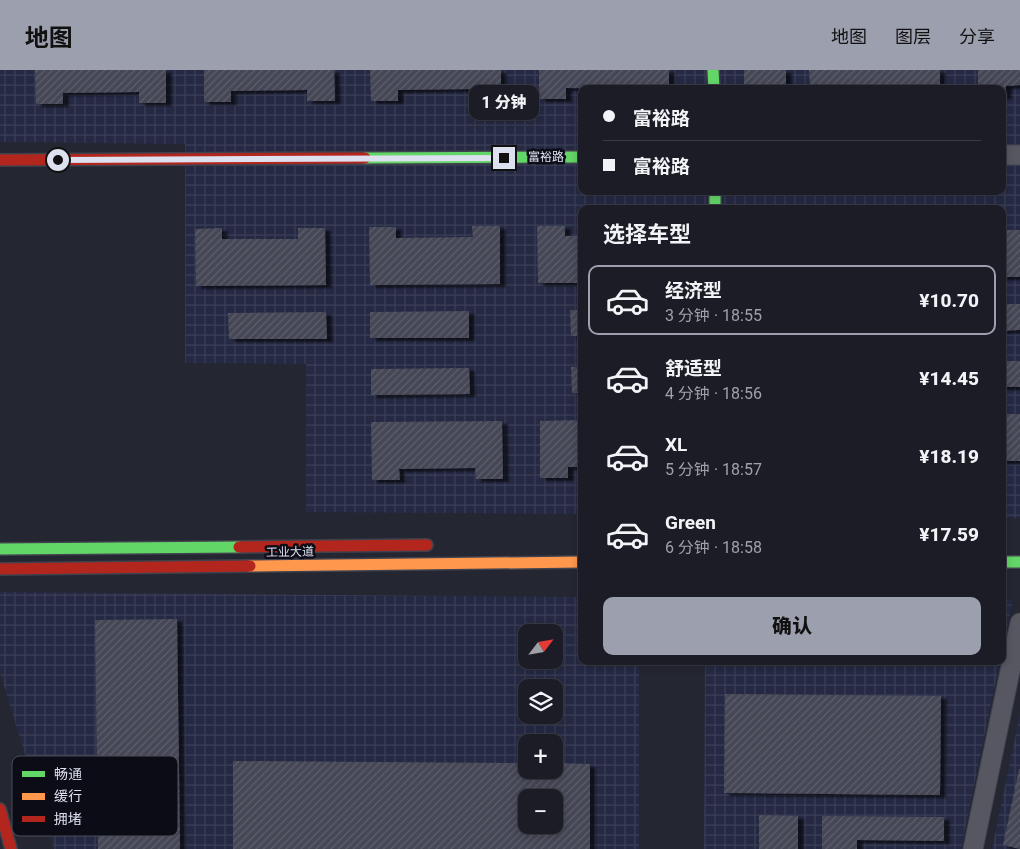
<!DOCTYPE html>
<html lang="zh">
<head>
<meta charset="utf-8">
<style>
	body { margin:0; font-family:Roboto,"Noto Sans SC",sans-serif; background:#24252e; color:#f1f3f6; height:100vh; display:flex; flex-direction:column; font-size:19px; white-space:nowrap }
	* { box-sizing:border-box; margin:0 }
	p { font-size:16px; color:#a0a1a7 }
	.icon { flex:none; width:28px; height:28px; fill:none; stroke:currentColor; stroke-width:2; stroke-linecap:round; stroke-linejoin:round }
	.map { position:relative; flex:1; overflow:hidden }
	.side { position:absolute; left:578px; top:135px; width:428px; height:460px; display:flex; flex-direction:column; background:#1b1c26; border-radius:10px; box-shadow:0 2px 8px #0003,0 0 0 1px #393a43 }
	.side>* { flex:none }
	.guide { position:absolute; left:578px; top:15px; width:428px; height:110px; border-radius:10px; box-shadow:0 2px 8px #0003,0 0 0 1px #393a43; display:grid; align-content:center; height:110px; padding:0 25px; background:#1b1c26 }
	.needle { width:32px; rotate:59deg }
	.fabs { position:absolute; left:518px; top:554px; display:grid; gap:10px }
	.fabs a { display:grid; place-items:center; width:45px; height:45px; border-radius:10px; background:#1b1c26; box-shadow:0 2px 8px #0003,0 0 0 1px #393a43; font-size:25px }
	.end { position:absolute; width:22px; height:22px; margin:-11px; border:6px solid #dde0ef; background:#111; box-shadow:0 0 0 2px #111 }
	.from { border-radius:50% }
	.bubble { position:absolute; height:35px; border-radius:10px; background:#1b1c26; box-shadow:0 2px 8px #0003,0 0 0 1px #393a43; font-size:16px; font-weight:800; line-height:35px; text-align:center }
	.guide b { display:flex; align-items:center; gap:18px; height:48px; font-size:19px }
	.guide b+b { border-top:1px solid #393a43 }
	.guide i { width:12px; height:12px; background:#f1f3f6 }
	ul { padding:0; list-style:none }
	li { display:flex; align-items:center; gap:15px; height:70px; margin:0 10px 8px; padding:0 15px; border:2px solid transparent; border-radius:10px }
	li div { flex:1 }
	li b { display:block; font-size:19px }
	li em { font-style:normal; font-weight:800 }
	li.current { border-color:#9c9fad }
	li>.icon { width:45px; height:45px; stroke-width:1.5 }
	h2 { padding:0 25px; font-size:22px; line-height:60px }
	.action { display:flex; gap:10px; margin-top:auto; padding:10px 25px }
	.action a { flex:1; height:58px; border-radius:10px; background:#9c9fad; color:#111; font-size:20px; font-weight:800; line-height:58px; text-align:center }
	header { display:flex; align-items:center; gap:30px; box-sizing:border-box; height:70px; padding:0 25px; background:#9c9fad; color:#111 }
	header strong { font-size:24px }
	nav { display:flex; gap:28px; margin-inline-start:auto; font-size:18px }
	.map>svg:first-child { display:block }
</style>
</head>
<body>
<header>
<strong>地图</strong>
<nav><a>地图</a><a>图层</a><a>分享</a></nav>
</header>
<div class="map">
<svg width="1020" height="779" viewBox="0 0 1020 779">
	<defs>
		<pattern id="industrial-grid" width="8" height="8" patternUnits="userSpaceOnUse" patternTransform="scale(1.25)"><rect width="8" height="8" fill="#252943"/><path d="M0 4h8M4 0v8" fill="none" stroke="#3a3e55"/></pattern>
		<pattern id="building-hatch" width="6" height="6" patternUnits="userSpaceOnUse" patternTransform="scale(1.25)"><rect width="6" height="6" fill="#444655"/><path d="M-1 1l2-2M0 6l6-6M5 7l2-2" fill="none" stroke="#5f606e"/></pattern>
		<filter id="shadow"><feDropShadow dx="5.5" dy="3" stdDeviation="1" flood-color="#0009"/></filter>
	</defs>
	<rect width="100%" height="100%" fill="#242632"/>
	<!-- industrial -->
	<g fill="url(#industrial-grid)" fill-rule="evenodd">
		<path d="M0,0H1020V448L1001,447V139H581V444L306,442V294L185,293V74L0,72ZM581,19H1001V121H581Z"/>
		<path d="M0,522L581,527V591H639V779H54L0,603ZM526,562H554V590H526ZM526,618H554V645H526ZM526,672H554V700H526ZM526,728H554V755H526Z"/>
		<path d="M1001,530H1013L1001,585Z"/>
		<path d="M705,591H1000L961,779H704Z"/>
		<path d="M1020,644V779H992Z"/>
	</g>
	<!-- building -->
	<g fill="url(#building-hatch)" fill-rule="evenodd" filter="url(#shadow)">
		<path d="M35,0H166V33H139V22L63,23V34H36Z"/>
		<path d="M204,0H334L335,31H307V20L231,21V32H204Z"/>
		<path d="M370,0H501V30H474V19L398,20V31H371Z"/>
		<path d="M539,0H669V19L566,18V29H539Z"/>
		<rect x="744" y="0" width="42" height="19"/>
		<path d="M809,0H940V19H913V16L837,17V19H810Z"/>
		<path d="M978,0H1020V15L1006,16V26H1001V19H978Z"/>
		<path d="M472,156H500V214L370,215L369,157H396V168L473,167Z"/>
		<path d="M537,156H565V166H581V213H538Z"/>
		<path d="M222,158V169H298V158H325L326,215L196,216L195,159Z"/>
		<rect x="1001" y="160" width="19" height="47"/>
		<path d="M1001,234H1020V260L1001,261Z"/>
		<path d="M570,240H581V266H571Z"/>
		<path d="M469,241V268H370V242Z"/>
		<path d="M326,242L327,269H229L228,243Z"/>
		<rect x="1001" y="291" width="19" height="26"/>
		<path d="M571,297H581V323H572Z"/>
		<path d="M469,298L470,324L371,325V299Z"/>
		<rect x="1001" y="344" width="19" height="47"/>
		<path d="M581,350V397H568V408H540V351Z"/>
		<path d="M502,351L503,409H476L475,398L399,399L400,410H372L371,352Z"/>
		<path d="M177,549L180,779H98L95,550Z"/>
		<path d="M725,624L941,626L940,725L724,723Z"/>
		<path d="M233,691L526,693V700H554V693L590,694V779H233ZM526,728H554V755H526Z"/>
		<path d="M1019,699H1020V779L1003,775Z"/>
		<path d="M759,745L798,746V779H759Z"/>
		<path d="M822,746L944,747V771L857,770V779H822Z"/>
	</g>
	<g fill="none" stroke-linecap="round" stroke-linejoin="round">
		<!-- street casing -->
		<g stroke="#40424d" stroke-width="21">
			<g id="street">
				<path d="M1001,85H1020"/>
				<path d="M973,779L1020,553"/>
			</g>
		</g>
		<!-- fast casing -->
		<g stroke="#40424d" stroke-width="14">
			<g id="fast">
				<path d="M713,0L714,19"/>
				<path d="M365,88L581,87"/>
				<path d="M715,121V139"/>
				<path d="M0,479L239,477"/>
				<path d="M1001,492H1020"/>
			</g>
		</g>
		<!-- slow casing -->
		<g stroke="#40424d" stroke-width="14">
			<path id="slow" d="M250,496L581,492"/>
		</g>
		<!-- jam casing -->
		<g stroke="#40424d" stroke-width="14">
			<g id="jam">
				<path d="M0,90L365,88"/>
				<path d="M239,477L427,475"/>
				<path d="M0,499L250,496"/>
				<path d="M0,739L11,779"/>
			</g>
		</g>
		<!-- street -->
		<use href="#street" stroke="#565761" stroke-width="19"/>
		<!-- fast -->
		<use href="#fast" stroke="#63d668" stroke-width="11"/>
		<!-- slow -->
		<use href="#slow" stroke="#ff974d" stroke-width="11"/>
		<!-- jam -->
		<use href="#jam" stroke="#b3261e" stroke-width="11"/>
	</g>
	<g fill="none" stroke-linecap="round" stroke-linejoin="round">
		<!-- route -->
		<path stroke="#dde0ef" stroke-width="6" d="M58,90L504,88"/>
	</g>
	<g text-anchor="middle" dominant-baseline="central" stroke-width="5" stroke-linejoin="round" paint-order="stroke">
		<!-- street labels -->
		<g font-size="12" fill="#dde0ef" stroke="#0b0c16">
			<text x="546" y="87">富裕路</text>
			<text transform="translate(290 482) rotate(-1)">工业大道</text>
		</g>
	</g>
	<!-- legend -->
	<rect x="12" y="686" width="166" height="80" rx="8" fill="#0b0c16" stroke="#4a4c57" stroke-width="1"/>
	<rect x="22" y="701" width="23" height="6" fill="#63d668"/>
	<rect x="22" y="723" width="23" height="7" fill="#ff974d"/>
	<rect x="22" y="746" width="23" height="6" fill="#b3261e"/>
	<g font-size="14" fill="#dde0ef">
		<text x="54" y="709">畅通</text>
		<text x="54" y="731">缓行</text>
		<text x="54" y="754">拥堵</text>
	</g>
</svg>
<div class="fabs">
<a><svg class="needle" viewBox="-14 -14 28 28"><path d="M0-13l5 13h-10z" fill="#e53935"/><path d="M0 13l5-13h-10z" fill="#a0a1a7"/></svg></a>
<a><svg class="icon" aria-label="layers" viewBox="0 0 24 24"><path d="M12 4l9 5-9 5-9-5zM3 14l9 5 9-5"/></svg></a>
<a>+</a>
<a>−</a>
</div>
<i class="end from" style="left:58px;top:90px"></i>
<i class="end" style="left:504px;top:88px"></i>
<div class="bubble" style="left:469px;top:15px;width:70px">1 分钟</div>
<div class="guide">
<b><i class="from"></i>富裕路</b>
<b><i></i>富裕路</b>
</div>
<section class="side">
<h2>选择车型</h2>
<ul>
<li class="current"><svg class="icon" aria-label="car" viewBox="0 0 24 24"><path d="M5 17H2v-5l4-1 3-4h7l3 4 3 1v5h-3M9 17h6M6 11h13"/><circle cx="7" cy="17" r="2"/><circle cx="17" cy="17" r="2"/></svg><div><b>经济型</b><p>3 分钟 · 18:55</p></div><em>¥10.70</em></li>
<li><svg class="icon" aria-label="car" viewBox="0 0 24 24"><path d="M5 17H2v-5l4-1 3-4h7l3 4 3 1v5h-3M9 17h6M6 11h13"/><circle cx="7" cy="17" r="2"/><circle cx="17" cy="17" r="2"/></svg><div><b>舒适型</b><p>4 分钟 · 18:56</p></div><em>¥14.45</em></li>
<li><svg class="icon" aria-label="car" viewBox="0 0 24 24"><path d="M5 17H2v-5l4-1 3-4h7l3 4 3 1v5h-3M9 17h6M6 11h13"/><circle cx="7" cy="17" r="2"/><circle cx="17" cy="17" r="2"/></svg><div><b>XL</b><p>5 分钟 · 18:57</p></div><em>¥18.19</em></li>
<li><svg class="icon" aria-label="car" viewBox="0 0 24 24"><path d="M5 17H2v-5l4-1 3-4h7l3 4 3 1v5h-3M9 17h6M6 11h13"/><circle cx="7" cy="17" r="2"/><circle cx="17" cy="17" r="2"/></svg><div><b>Green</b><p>6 分钟 · 18:58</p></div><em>¥17.59</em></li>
</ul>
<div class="action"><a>确认</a></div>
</section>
</div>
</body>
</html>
